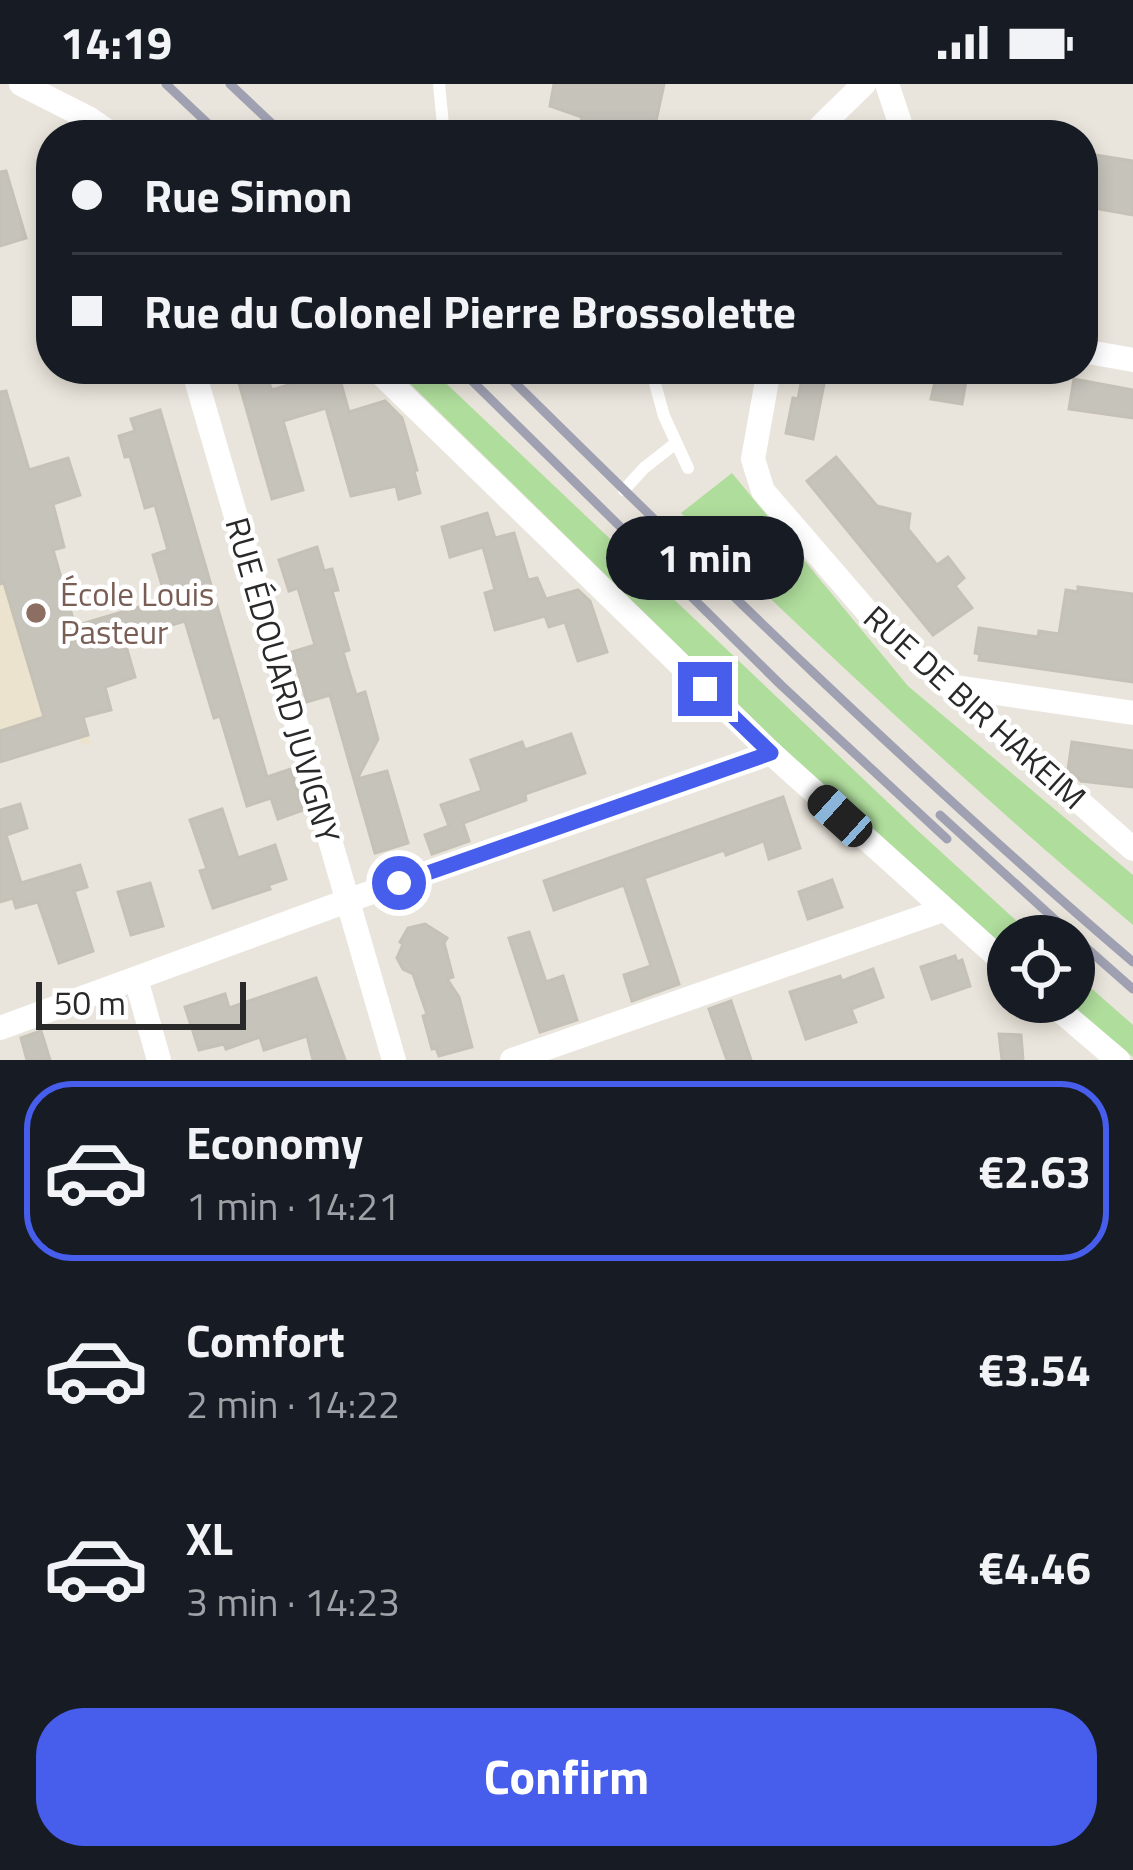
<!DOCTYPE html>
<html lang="en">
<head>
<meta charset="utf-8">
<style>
	body { margin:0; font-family:"Titillium Web",sans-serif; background:#20242c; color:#f1f3f6; height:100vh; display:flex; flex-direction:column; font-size:45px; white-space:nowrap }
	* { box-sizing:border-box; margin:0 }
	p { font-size:39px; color:#9ea1a6 }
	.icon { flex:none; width:66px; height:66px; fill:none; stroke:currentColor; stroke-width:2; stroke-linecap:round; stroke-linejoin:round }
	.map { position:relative; height:976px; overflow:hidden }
	.side { display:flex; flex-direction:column; background:#171b24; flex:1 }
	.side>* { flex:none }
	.hud { position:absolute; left:36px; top:36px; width:1062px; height:264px; border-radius:48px; box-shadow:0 6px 18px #0003; display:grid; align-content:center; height:264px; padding:0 36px; background:#171b24 }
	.fabs { position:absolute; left:987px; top:831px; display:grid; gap:24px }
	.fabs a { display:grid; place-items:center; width:108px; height:108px; border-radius:50%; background:#171b24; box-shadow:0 6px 18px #0003; font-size:60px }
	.scale { position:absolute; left:36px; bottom:30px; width:210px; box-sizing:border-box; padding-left:12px; border:6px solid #292929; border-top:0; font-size:33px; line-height:42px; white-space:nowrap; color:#292929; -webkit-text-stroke:9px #fff; paint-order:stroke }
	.end { position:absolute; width:54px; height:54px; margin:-27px; border:15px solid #475eec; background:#fff; box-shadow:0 0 0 6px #fff }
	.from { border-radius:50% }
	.bubble { position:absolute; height:84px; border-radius:42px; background:#171b24; box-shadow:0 6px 18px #0003; font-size:39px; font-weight:700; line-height:84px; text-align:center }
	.car { position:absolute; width:36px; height:72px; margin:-36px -18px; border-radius:15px; box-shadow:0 0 9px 3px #0007; background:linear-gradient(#222 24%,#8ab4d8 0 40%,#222 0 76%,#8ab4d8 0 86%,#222 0) }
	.hud b { display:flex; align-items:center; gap:42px; height:114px; font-size:45px }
	.hud b+b { border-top:3px solid #363941 }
	.hud i { width:30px; height:30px; background:#f1f3f6 }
	ul { padding:21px 0 0; list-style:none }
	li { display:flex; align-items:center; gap:36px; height:180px; margin:0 24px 18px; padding:0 12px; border:6px solid transparent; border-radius:48px }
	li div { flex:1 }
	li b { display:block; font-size:45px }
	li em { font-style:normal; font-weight:700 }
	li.on { border-color:#475eec }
	li>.icon { width:108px; height:108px; stroke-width:1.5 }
	.button { display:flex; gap:24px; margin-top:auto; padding:24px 36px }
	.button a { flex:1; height:138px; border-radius:48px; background:#475eec; color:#fff; font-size:48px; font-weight:700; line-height:138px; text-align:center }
	.status { display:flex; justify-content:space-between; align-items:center; height:84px; padding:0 60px; background:#171b24; direction:ltr }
	.status svg { height:33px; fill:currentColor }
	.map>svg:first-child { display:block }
</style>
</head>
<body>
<div class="status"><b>14:19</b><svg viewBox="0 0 49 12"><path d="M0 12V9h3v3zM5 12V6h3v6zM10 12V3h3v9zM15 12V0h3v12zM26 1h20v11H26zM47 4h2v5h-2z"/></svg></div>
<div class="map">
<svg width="1133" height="976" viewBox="0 0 1133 976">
	<rect width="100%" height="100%" fill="#eae5dc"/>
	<!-- education -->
	<path fill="#ebe3cd" d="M0,351L55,473L98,618L80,623L91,659L82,662L79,654L0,678Z"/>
	<!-- green -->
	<g fill="#afdd9c">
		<path d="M395,285H431L916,745L1033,852H1008V867L824,704Z"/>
		<path d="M732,389L908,602L1133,791V841C977,710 828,571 681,429Z"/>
		<path d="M1074,889L1133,941V973L1066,918H1074Z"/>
	</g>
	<!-- building -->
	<g fill="#c6c3bb" stroke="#c6c1b6" stroke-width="3">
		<path d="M554,0H664L653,51H579L582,33L550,22Z"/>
		<path d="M1083,69L1133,77V131L1083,122Z"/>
		<path d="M6,87L26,154L0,162V88Z"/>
		<path d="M235,285H263L272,306L318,292L316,285H337L349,328L385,317L402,334L417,386L414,387L420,409L399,415L396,402L351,412L326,324L283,337L303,406L272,415Z"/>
		<path d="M804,285H827L813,355L786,349L793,314L798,315Z"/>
		<path d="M938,285H968L962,320L931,315Z"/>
		<path d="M1074,295L1133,306V334L1069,325Z"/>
		<path d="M6,307L29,386L68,374L80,411L53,420L64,463L53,466L75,542L166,515L153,471L168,466L155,421L145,424L130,372L125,373L119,352L135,347L131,335L160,326L267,693L291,685L303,726L278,735L271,714L247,722L220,632L214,634L185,537L124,555L135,593L105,603L111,626L83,633L88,651L0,678V647L44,633L4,499L0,500V308Z"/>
		<path d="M836,373L877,422L910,430L908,445L937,481L948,473L964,494L955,502L972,524L933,551L807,397Z"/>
		<path d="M487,429L495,454L514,449L528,496L537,494L546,515L578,506L590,517L607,568L578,577L565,538L549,543L545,532L495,546L485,509L495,506L483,463L450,473L442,443Z"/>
		<path d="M317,463L324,487L332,485L338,506L332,507L349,566L343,568L356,611L365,608L378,655L357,695L387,687L408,759L375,769L330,611L307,618L292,568L315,561L298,504L289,507L279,476Z"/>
		<path d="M1078,503L1133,510V598L979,576L980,570L975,569L979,544L1038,553L1039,547L1059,550L1066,506L1078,508Z"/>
		<path d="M571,650L585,689L525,710L526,716L463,739L469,757L432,770L425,751L449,742L441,721L482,707L471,676L522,658L525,666Z"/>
		<path d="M1072,658L1133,667V703L1081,697L1068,686Z"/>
		<path d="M783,713L800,764L769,775L764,757L726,771L724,766L644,794L679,900L632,917L624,891L651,882L624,801L554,826L544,797Z"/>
		<path d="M20,720L27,744L6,751L21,799L80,781L87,803L74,807L93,867L59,879L38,818L16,824L13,814L0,818V726Z"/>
		<path d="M222,725L238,774L275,761L286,795L268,801L270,805L213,824L200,787L207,785L190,736Z"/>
		<path d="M832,796L842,823L808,835L799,808Z"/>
		<path d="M150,799L163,842L131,851L118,808Z"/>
		<path d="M425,840L447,854L444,859L453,893L447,895L459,913L472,963L439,972L436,964L432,965L423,932L427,930L413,890L403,885L397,874L403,860L400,858L408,844Z"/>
		<path d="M529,848L546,898L563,892L577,936L540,948L509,854Z"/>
		<path d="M955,872L957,878L962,876L970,902L932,915L921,883Z"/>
		<path d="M873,885L883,913L851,925L856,938L806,955L790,908L840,892L842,897Z"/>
		<path d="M316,894L345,976H313L307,952L264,966L260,953L226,965L224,960L199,966L185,923L225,910L229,924Z"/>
		<path d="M731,917L751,976H727L709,925Z"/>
		<path d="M41,947L50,976H27L21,954Z"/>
		<path d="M999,950L1021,951L1023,976H1002Z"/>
	</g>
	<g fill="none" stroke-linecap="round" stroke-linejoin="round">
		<!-- service -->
		<g stroke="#fff" stroke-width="12">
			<path d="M439,0L444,51"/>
			<path d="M651,285L664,332L688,384"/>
			<path d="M624,406L644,384L676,359"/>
		</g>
		<!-- minor -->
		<g stroke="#fff" stroke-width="24">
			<path d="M21,0L90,35L113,51"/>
			<path d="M887,0L904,51"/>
			<path d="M818,51L821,42L864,0"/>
			<path d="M1083,267L1133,276"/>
			<path d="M193,285L394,976"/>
			<path d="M376,285L771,669L1008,882"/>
			<path d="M769,285L753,375L763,407L877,539L1133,765"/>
			<path d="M949,602L1133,629"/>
			<path d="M136,895L159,976"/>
			<path d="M1050,918L1118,976"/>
			<path d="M0,944L358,813L771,669"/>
			<path d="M512,976L943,826"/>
		</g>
		<!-- rail -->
		<g stroke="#9fa1b2" stroke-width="9">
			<path d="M166,0L220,51"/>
			<path d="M230,0L284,51"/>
			<path d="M460,285L782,602L947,755"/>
			<path d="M501,285C707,488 913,690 1133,878"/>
			<path d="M940,731L1073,852"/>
			<path d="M1074,853L1133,905"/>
		</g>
	</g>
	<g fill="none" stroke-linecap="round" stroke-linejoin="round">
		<!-- route -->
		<path stroke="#475eec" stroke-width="15" d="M399,799L771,669L705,605"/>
	</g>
	<!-- markers -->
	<circle fill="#8d6e63" stroke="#fff" stroke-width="4.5" cx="36" cy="529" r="12"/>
	<g text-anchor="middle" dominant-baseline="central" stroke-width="9" stroke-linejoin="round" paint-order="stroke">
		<!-- education labels -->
		<g font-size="33" fill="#785e54" stroke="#fff" text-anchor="start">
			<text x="60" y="510">École Louis<tspan x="60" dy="38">Pasteur</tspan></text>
		</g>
		<!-- street labels -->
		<g font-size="33" fill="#292929" stroke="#fff">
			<text transform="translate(283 596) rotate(74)">RUE ÉDOUARD JUVIGNY</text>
			<text transform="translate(975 623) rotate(42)">RUE DE BIR HAKEIM</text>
		</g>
	</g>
</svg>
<div class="fabs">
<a><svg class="icon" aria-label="locate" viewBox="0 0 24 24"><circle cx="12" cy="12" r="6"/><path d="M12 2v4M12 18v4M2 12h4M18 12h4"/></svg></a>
</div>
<div class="scale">50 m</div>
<i class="end from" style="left:399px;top:799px"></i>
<i class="end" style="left:705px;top:605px"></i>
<div class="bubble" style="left:606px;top:432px;width:198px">1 min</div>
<i class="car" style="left:840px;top:732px;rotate:312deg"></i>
<div class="hud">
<b><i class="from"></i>Rue Simon</b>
<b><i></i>Rue du Colonel Pierre Brossolette</b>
</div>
</div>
<section class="side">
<ul>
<li class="on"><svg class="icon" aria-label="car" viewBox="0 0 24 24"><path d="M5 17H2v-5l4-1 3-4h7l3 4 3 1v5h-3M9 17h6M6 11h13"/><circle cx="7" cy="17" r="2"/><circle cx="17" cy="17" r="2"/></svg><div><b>Economy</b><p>1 min · 14:21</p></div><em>€2.63</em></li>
<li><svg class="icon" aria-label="car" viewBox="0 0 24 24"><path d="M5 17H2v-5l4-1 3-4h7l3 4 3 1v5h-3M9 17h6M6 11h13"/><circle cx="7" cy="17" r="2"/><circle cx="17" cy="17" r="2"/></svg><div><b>Comfort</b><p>2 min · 14:22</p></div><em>€3.54</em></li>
<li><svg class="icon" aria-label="car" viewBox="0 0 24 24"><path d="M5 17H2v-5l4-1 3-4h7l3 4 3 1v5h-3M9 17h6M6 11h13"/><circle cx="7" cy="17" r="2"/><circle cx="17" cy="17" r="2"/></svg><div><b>XL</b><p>3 min · 14:23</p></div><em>€4.46</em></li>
</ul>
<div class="button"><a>Confirm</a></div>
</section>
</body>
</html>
